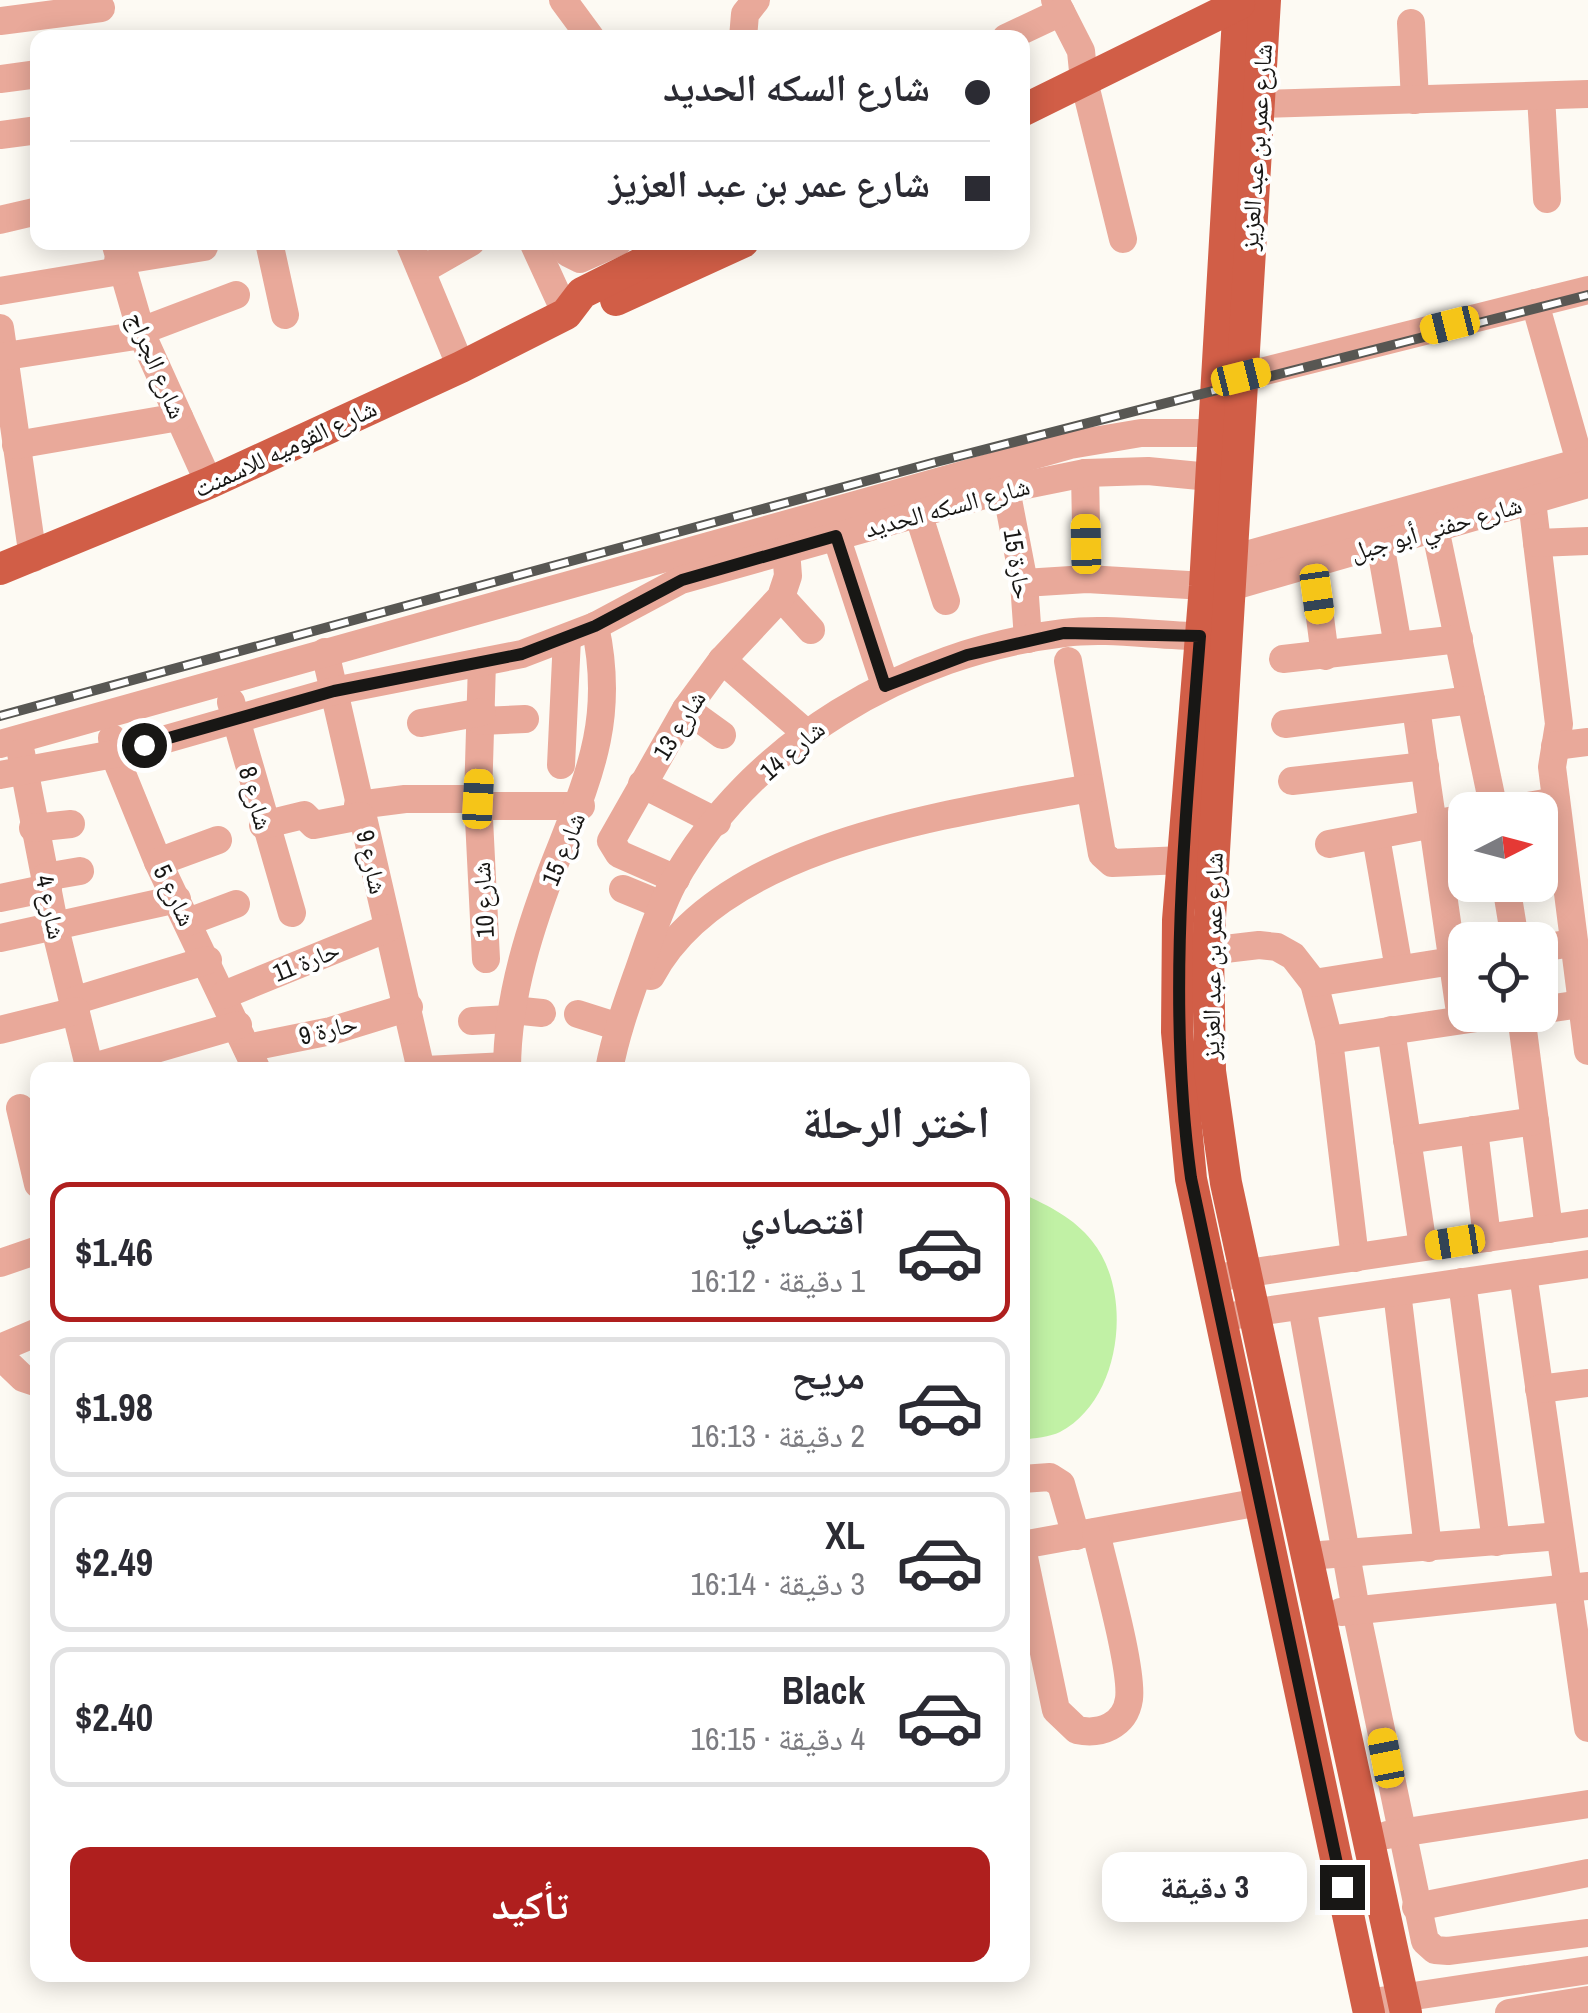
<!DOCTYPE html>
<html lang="ar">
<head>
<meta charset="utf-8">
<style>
	body { margin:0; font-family:"Archivo Narrow","Noto Naskh Arabic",sans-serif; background:#f7f7f7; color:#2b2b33; direction:rtl; height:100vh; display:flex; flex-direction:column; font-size:38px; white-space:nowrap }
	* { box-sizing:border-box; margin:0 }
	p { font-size:32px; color:#7c7c81 }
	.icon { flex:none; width:55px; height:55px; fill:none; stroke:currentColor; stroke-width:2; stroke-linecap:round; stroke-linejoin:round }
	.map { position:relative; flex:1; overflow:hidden; direction:ltr }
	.side { position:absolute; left:30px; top:1062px; width:1000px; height:920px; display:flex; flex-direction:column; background:#fff; border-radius:20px; box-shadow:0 5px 25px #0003; direction:rtl }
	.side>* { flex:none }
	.top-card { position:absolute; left:30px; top:30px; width:1000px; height:220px; border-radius:20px; box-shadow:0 5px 25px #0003; direction:rtl; display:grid; align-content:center; height:220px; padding:0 40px; background:#fff }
	.needle { width:65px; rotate:84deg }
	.tools { position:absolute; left:1448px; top:792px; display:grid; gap:20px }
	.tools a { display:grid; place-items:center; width:110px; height:110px; border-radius:20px; background:#fff; box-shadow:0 5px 25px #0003; font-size:50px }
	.end { position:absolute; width:45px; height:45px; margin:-22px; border:12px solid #181715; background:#fff; box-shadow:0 0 0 5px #fff }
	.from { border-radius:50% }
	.bubble { position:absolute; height:70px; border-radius:20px; background:#fff; box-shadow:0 5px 25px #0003; font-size:32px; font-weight:700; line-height:70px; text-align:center; direction:rtl }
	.car { position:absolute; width:30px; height:60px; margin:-30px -15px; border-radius:12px; box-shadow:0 0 8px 2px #0007; background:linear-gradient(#f5c518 24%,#345 0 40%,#f5c518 0 76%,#345 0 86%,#f5c518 0) }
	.top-card b { display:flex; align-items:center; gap:35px; height:95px; font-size:38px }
	.top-card b+b { border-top:2px solid #e1e1e2 }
	.top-card i { width:25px; height:25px; background:#2b2b33 }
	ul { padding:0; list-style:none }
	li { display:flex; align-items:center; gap:30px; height:140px; margin:0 20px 15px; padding:0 20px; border:5px solid #e1e1e2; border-radius:20px }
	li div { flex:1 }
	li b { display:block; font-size:38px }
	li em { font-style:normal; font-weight:700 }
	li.on { border-color:#af1f1e }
	li>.icon { width:90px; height:90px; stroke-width:1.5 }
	h2 { padding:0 40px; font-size:45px; line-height:120px }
	.action { display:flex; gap:20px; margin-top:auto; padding:20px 40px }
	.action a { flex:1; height:115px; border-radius:20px; background:#af1f1e; color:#fff; font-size:40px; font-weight:700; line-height:115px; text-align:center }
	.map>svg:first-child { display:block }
</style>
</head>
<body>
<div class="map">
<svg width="1588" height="2013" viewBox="0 0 1588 2013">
	<rect width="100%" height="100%" fill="#fdfaf3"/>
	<!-- green -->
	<path fill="#c1f1a5" d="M1023,1194C1049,1206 1074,1218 1092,1241C1134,1292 1122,1400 1060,1432C1050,1437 1034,1438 1023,1440Z"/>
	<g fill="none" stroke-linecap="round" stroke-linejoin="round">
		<!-- minor -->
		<g stroke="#e9a99a" stroke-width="28">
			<path d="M563,0L591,38"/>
			<path d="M1055,0L1081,51L1084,81L1123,239"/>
			<path d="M0,21L101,8"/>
			<path d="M1411,23L1415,100"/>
			<path d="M743,38L745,14L756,0"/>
			<path d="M1006,38L1061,12"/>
			<path d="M0,79L38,74"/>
			<path d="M1541,96L1547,199"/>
			<path d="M1259,104L1588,94"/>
			<path d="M0,135L38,130"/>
			<path d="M0,220L38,211"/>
			<path d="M115,242L142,335L209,483"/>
			<path d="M269,242L285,315"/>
			<path d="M409,242L461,367"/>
			<path d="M533,242L566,314"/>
			<path d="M563,242L568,253L580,259L618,242"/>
			<path d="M118,261L204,247"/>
			<path d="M422,270L471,242"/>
			<path d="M0,291L120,271"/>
			<path d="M1535,303L1580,462"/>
			<path d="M0,328L33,558"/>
			<path d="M141,331L236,295"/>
			<path d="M0,357L142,335"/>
			<path d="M1241,377L1588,290"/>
			<path d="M16,445L179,417"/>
			<path d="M1085,473L1087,579"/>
			<path d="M1006,489L1024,583L1028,639"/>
			<path d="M1532,501L1559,724L1552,767L1588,1051"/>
			<path d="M918,513L946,601"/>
			<path d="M1435,528L1494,810"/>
			<path d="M836,536L885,685"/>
			<path d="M1380,543L1398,646"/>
			<path d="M1537,543L1588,541"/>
			<path d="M1228,560L1588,460"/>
			<path d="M1313,563L1325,656"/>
			<path d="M1024,583L1087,579L1205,586"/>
			<path d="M1227,588L1588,484"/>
			<path d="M781,597L811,630"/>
			<path d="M325,652L421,1070"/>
			<path d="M1283,659L1459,639"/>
			<path d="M722,660L805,732"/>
			<path d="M1068,661L1102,854L1112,863L1183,860"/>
			<path d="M482,662L478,799L486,959"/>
			<path d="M231,702L292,913"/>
			<path d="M1416,708L1461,1019"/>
			<path d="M686,709L722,735"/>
			<path d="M481,721L525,719"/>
			<path d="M421,723L482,712"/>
			<path d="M1285,724L1471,700"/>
			<path d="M112,738L114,754L158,862L257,1070"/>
			<path d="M0,744L1070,445L1141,433H1212"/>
			<path d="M1555,746L1588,742"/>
			<path d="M21,753L55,928L90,1070"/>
			<path d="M561,765L567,638"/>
			<path d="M0,775L114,754L334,691L522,654L595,626L681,580L1006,489L1085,473L1148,471L1210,477"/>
			<path d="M1292,781L1425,766"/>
			<path d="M642,784L717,822"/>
			<path d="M358,805L405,799H478"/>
			<path d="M479,806H581"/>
			<path d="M1505,810L1556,801"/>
			<path d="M263,825L304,815L314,825L361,816"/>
			<path d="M33,828L71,824"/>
			<path d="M1376,837L1399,969"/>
			<path d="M1329,844L1465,818"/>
			<path d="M158,862L218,840"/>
			<path d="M45,877L80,871"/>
			<path d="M676,879L619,854L611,841L686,709L722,660L781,597L788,576L786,550"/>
			<path d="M1506,885L1515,940"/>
			<path d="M623,889L662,905"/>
			<path d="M0,898L48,888"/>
			<path d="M188,922L236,904"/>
			<path d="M0,938L177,899"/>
			<path d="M1540,948L1573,943"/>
			<path d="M1208,951L1259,945L1277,947L1293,956L1314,983L1329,1040L1355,1258"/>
			<path d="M651,976C721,843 955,813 1090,788"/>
			<path d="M1314,983L1465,959"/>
			<path d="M224,995L388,928"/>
			<path d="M73,1001L208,960"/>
			<path d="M512,1010L542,1013"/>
			<path d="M1540,1010L1581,1004"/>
			<path d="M578,1014L619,1027"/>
			<path d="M1521,1015L1549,1229"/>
			<path d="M472,1021L510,1019"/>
			<path d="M0,1030L76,1011"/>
			<path d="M1391,1030L1423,1247"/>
			<path d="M1329,1040L1497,1015"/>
			<path d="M247,1048L331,1031L409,1007"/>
			<path d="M90,1068L238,1025"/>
			<path d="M425,1070L507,1066"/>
			<path d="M507,1070C507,997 531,923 558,855C590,774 615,717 595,626"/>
			<path d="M609,1070C615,1037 626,1006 637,975C648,944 658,912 673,883C751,743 907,652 1064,633C1108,627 1155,636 1201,636"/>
			<path d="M20,1108L38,1184"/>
			<path d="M1474,1130L1487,1238"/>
			<path d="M1407,1140L1535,1121"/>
			<path d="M0,1263L38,1250"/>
			<path d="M1523,1274L1588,1728"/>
			<path d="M1228,1276L1588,1223"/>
			<path d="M1462,1282L1496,1542"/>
			<path d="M1397,1292L1428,1548"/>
			<path d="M1302,1306L1356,1610L1425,1941L1435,1950L1448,1951L1588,1933"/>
			<path d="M1237,1315L1588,1264"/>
			<path d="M0,1348L38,1332"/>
			<path d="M0,1356L23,1378L38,1383"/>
			<path d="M1539,1389L1588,1383"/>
			<path d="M1022,1479L1050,1477L1061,1484L1076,1536"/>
			<path d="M1022,1545L1260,1502"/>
			<path d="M1022,1548L1056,1710L1077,1730C1100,1735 1125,1726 1129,1699C1133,1669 1104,1568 1096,1532"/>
			<path d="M1308,1556L1560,1536"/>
			<path d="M1341,1612L1588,1586"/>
			<path d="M1387,1835L1588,1804"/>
			<path d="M1416,1907L1588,1873"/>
			<path d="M1367,2003L1588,1970"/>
			<path d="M1509,2013L1588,2000"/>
		</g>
		<!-- major -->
		<g stroke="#d15e47" stroke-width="32">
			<path d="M1239,0L1205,586L1178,920L1177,1032L1191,1179L1369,2013"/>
			<path d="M1265,0L1208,951L1210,1071L1226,1183L1406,2013"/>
			<path d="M1022,111L1239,4"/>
			<path d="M616,300L743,242"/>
			<path d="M0,569L209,483L461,367L566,314L582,293L684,242"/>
		</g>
		<!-- rail casing -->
		<g stroke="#585753" stroke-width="10">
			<path id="rail" d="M0,716L936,462L1588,295"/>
		</g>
		<!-- rail -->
		<use href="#rail" stroke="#fff" stroke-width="6" stroke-dasharray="19" stroke-linecap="butt"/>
	</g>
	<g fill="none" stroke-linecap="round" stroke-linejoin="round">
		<!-- route -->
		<path stroke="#181715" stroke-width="12" d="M144,745L334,691L522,654L595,626L682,580L836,536L885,686L967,655L1064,633L1200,636C1186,818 1166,997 1191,1178L1342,1887"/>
	</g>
	<g text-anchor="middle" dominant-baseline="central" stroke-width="8" stroke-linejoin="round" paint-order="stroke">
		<!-- street labels -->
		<g font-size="25" fill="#181715" stroke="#fff">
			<text transform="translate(1256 147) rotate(-86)">شارع عمر بن عبد العزيز</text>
			<text transform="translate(157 365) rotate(67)">شارع الجراج</text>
			<text transform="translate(285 448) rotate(-25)">شارع القوميه للاسمنت</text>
			<text transform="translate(947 507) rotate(-15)">شارع السكه الحديد</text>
			<text transform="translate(1436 528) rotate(-16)">شارع حفني أبو جبل</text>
			<text transform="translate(1018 564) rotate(81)">حارة 15</text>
			<text transform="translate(679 725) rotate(-58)">شارع 13</text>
			<text transform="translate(792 750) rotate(-41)">شارع 14</text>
			<text transform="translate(256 798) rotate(74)">شارع 8</text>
			<text transform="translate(563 849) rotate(-68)">شارع 15</text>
			<text transform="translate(372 862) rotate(77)">شارع 9</text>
			<text transform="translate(175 895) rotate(64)">شارع 5</text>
			<text transform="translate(483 900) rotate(-93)">شارع 10</text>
			<text transform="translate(51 907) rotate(78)">شارع 4</text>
			<text transform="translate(1212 956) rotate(-89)">شارع عمر بن عبد العزيز</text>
			<text transform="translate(306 961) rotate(-22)">حارة 11</text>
			<text transform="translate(328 1029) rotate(-14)">حارة 9</text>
		</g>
	</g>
</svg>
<div class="tools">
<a><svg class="needle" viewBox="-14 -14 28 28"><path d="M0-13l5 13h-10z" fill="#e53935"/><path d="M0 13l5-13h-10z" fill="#7c7c81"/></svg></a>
<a><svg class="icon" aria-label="locate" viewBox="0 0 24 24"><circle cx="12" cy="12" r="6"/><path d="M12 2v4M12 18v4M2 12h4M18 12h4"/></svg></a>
</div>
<i class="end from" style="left:144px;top:745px"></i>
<i class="end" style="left:1342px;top:1887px"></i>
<div class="bubble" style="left:1102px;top:1852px;width:205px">3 دقيقة</div>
<i class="car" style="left:1450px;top:325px;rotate:256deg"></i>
<i class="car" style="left:1241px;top:377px;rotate:76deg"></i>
<i class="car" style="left:1086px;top:544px;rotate:359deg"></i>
<i class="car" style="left:1317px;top:594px;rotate:172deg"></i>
<i class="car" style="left:478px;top:799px;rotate:3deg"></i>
<i class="car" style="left:1455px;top:1242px;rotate:261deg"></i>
<i class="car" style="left:1386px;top:1758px;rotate:349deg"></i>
<div class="top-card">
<b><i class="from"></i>شارع السكه الحديد</b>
<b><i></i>شارع عمر بن عبد العزيز</b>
</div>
<section class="side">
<h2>اختر الرحلة</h2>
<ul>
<li class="on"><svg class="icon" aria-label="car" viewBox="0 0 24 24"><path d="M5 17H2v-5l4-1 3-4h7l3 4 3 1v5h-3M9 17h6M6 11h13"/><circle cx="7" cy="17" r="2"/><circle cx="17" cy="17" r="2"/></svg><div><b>اقتصادي</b><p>1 دقيقة · 16:12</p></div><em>$1.46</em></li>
<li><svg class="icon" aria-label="car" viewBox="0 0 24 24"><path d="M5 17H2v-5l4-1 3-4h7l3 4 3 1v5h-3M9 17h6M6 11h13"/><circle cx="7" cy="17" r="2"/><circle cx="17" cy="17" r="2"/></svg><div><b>مريح</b><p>2 دقيقة · 16:13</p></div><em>$1.98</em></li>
<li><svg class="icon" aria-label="car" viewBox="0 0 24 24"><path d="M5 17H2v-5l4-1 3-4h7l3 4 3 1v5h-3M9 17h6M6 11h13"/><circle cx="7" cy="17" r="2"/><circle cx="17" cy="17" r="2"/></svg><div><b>XL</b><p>3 دقيقة · 16:14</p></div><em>$2.49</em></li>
<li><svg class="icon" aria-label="car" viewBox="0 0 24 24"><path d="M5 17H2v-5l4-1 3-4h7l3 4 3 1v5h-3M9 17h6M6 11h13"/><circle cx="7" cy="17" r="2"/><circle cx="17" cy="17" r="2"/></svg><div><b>Black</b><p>4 دقيقة · 16:15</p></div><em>$2.40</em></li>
</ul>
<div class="action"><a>تأكيد</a></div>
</section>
</div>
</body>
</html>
